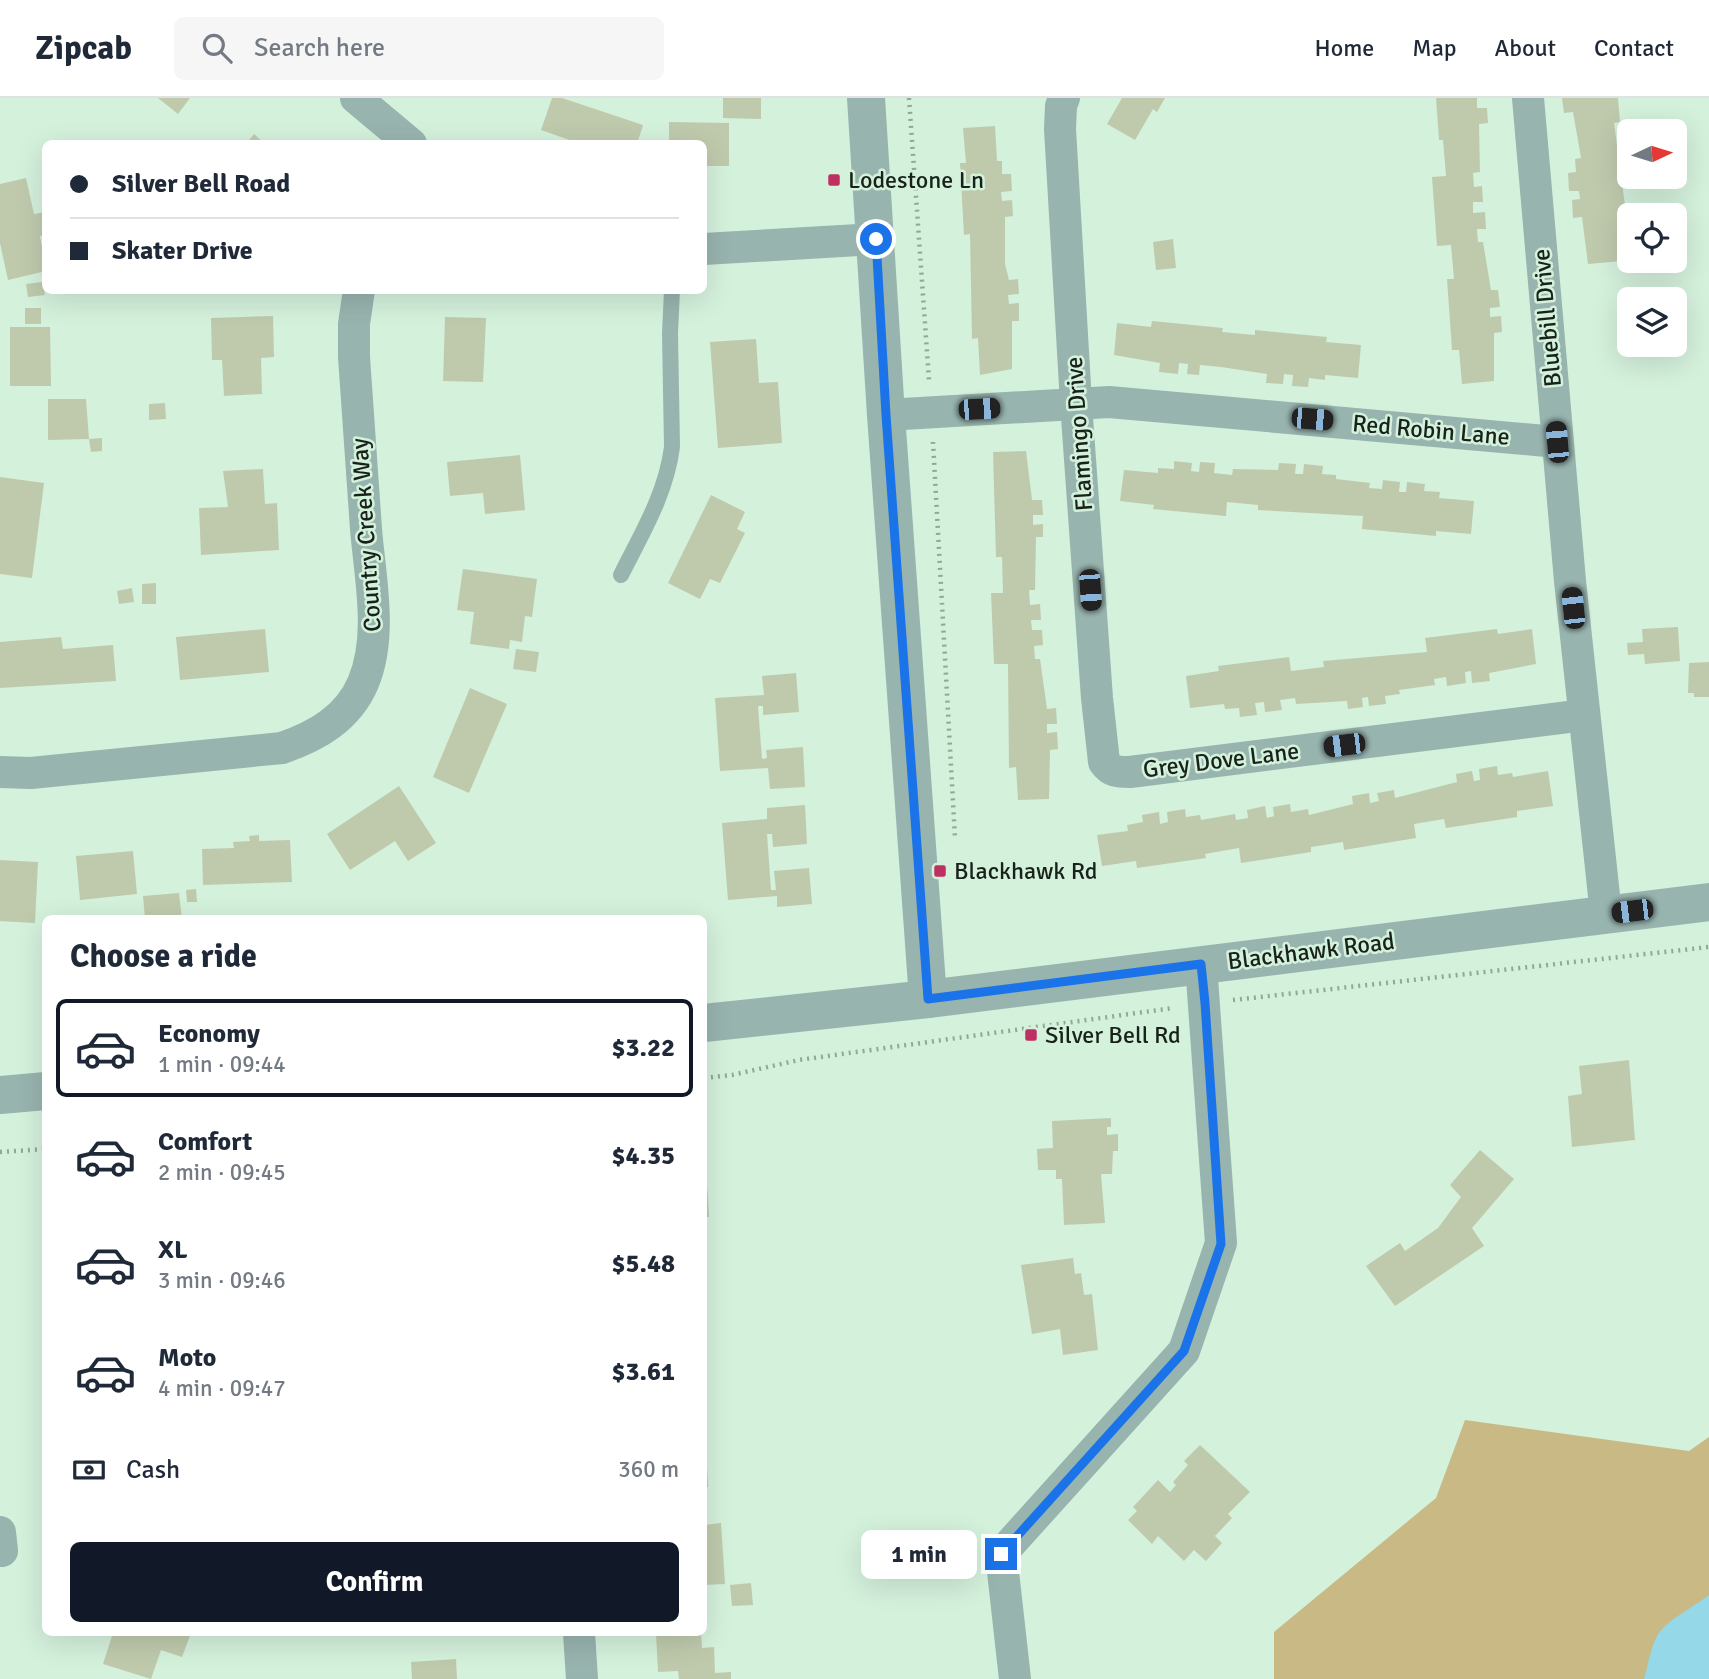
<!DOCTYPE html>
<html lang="en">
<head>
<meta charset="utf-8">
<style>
	body { margin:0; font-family:Signika,sans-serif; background:#f6f6f7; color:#1f2937; height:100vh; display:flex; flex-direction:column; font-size:26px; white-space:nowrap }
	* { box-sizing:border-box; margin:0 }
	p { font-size:23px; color:#747a83 }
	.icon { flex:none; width:38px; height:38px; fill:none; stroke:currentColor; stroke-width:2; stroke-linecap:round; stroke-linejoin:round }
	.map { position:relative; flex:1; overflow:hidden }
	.panel { position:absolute; left:42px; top:817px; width:665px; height:721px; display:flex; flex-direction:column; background:#fff; border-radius:10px; box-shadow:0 7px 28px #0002 }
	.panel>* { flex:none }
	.banner { position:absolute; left:42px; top:42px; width:665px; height:154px; border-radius:10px; box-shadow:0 7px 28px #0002; display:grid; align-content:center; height:154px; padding:0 28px; background:#fff }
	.needle { width:46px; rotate:86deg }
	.controls { position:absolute; left:1617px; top:21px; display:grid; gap:14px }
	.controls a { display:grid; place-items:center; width:70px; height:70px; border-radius:10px; background:#fff; box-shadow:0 7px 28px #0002; font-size:35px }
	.end { position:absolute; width:32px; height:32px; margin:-16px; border:9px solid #1a73e8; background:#fff; box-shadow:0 0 0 4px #fff }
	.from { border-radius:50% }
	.bubble { position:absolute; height:49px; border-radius:10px; background:#fff; box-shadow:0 7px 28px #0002; font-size:23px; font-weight:800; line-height:49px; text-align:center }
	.car { position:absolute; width:21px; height:42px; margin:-21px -10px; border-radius:9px; box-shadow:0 0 5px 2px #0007; background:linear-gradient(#222 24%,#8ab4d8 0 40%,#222 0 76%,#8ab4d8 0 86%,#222 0) }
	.banner b { display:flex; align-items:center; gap:24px; height:66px; font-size:26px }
	.banner b+b { border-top:2px solid #e0e1e3 }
	.banner i { width:18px; height:18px; background:#1f2937 }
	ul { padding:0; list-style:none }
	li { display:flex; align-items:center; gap:21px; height:98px; margin:0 14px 10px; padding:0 14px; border:4px solid transparent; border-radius:10px }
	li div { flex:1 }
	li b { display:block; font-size:26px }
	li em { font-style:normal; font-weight:800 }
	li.selected { border-color:#111827 }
	li>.icon { width:63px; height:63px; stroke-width:1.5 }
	h2 { padding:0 28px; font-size:32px; line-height:84px }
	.pay { display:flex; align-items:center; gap:18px; height:77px; padding:0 28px; font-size:26px }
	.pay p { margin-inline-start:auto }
	.cta { display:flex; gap:14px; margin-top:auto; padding:14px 28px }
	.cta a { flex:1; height:80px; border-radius:10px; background:#111827; color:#fff; font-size:28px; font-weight:800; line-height:80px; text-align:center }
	header { display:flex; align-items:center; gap:42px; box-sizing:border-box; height:98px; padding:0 35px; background:#fff; border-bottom:2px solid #e0e1e3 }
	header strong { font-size:33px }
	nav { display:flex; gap:38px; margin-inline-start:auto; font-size:24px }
	.search { width:490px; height:63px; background:#f6f6f7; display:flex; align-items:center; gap:18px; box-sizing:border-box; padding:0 24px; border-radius:10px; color:#747a83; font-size:26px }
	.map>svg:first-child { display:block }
</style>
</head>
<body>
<header>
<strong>Zipcab</strong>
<div class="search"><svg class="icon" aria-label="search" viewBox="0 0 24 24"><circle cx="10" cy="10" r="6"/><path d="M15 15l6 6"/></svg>Search here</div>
<nav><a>Home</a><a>Map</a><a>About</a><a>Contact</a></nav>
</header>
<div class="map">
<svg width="1709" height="1581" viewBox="0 0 1709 1581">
	<rect width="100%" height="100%" fill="#d4f1dc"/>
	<!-- forest -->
	<path fill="#c8b985" d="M1465,1322L1689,1353L1709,1339V1581H1274V1534L1436,1400Z"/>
	<!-- water -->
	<path fill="#95d8e7" d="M1709,1497V1581H1644C1648,1568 1650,1551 1657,1538C1665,1523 1694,1509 1709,1497Z"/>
	<!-- building -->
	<g fill="#bfcaad">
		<path d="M158,0H190L178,16Z"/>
		<path d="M552,0H562L643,27L637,46H581L541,32Z"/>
		<path d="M723,0H761V21L723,20Z"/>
		<path d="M1122,0H1165L1157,14L1153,11L1135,42L1107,26Z"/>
		<path d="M1436,0H1477V10H1487L1488,25L1479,26L1480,74L1473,75L1474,89L1482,88L1483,104H1473V115L1485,114L1486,131H1477L1478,144H1483L1491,192H1498L1500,209L1490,210V219L1501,218L1502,234L1494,235V283L1462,286L1459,252H1452L1447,181H1454L1451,147L1437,148L1432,79L1446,78L1443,42H1439Z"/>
		<path d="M1562,0H1618L1620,24L1614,25L1628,130L1620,131L1622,163L1588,166L1582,119L1573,120L1572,102L1580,101L1579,93H1569L1568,75L1576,74L1575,61L1581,60L1573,14L1564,15Z"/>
		<path d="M669,24L729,25V68H704V46H669Z"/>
		<path d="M995,28L997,63H1002V76H1011L1012,93L1001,94L1002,103L1012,102L1013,118L1005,119V166L1009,182L1018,181L1019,196L1008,197L1009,206L1019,205V223H1012V271L980,277L978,240L972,241L970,136L964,137L960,65H966L963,30Z"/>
		<path d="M254,36L265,46H246Z"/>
		<path d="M26,80L34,116L46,114V137L40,138L46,173L8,182L0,145V86Z"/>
		<path d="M1173,141L1176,170L1156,172L1153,144Z"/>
		<path d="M42,184L45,197L28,199L26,186Z"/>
		<rect x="25" y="210" width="16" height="16"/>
		<path d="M273,218L274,259L261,260L262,296L224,298L222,262H212L211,220Z"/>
		<path d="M445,219L486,220L483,284L443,283Z"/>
		<path d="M1152,223L1223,230L1222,234L1255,237V232L1327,239L1326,244L1361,247L1358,280L1325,277V282L1309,280L1308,289L1292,288L1293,277L1284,276L1283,286L1266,285L1267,276L1221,269L1200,267L1199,277L1187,276L1188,266L1179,265L1178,276L1159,274L1160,265L1114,257L1117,225L1151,229Z"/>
		<path d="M10,229H50L51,288H10Z"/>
		<path d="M756,241L759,285L778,284L782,345L718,350L710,244Z"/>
		<path d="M48,301H86L89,341L102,340V353L91,354L89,341L48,342Z"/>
		<path d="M165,305L166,321L149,322V306Z"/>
		<path d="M1026,353L1032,402H1042L1043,417H1033V427L1043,426V439H1036L1035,492H1029L1030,507L1040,506L1041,522H1031L1032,532H1042L1043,547L1034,548L1035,561H1040L1047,611L1056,610L1057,626H1047V635L1057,634L1058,651L1050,652L1049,701L1018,702L1016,669L1009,670L1008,566H994L991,495H1003L1002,459H996L993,354Z"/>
		<path d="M520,357L525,412L485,416L483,395L450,398L447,364Z"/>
		<path d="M1174,363L1192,365L1191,373L1199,374L1200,364L1215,365L1214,375L1232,377L1233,371L1278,372L1279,365L1296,366L1295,376H1303L1304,366L1323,368L1322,376L1336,377V381L1370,385L1369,390L1382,391L1383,382L1400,384L1399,394H1406L1407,384L1425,386L1424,393L1440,394L1439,400L1474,403L1471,436L1436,433V438L1362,431L1363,418L1258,412V407L1227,404L1226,418L1153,411L1154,407L1120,403L1124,372L1158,375V370L1174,371Z"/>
		<path d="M263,371L265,406L277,405L279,452L201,457L199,410L228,409L223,373Z"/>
		<path d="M0,379L44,385L32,480L0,476Z"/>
		<path d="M711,397L745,414L737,431L745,435L720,485L710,481L700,501L668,485Z"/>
		<path d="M463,471L537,481L532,519L525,518L522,544L510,542L509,551L470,546L474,514L457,512Z"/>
		<path d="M156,485V506H142V486Z"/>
		<path d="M132,490L134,504L119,506L117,493Z"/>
		<path d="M1678,529L1680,563L1645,566L1644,556L1628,557L1627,545L1643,544L1642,531Z"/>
		<path d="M265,531L269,574L180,582L176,539Z"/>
		<path d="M1497,531L1498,536L1532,531L1536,566L1489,575L1490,583L1472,585L1471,573L1465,574L1466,585L1447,588L1446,579L1434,581L1435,587L1399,592L1400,596L1385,598L1386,606L1369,608L1368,599L1362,600L1363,609L1348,611L1347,603L1296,606L1295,600L1280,602L1282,612L1265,614L1264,604L1255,605L1257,617L1240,619L1239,610L1225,611L1224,606L1190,610L1186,578L1219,573L1218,568L1289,559L1291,573L1324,569L1323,563L1427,554L1425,540Z"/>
		<path d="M61,539L63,551L113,547L116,583L0,590V544Z"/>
		<path d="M516,551L539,554L536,574L513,571Z"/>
		<path d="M1709,564V599H1694V595H1688L1689,565Z"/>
		<path d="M796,575L799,614L763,617V608H758L762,661L767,660L766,652L803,649L805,689L770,691L768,670L720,673L715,600L764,597L762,578Z"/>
		<path d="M470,590L507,606L469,695L433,679Z"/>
		<path d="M1497,668L1498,677L1512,675L1513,679L1548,673L1553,708L1517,713V719L1446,730L1444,721L1414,726L1416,740L1344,752L1343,744L1311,749V754L1241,765L1239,750L1205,756L1206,760L1137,770L1136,763L1102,768L1097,737L1128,733L1127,727L1143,724L1142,717L1159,714L1160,726L1168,724L1167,714L1185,711L1186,719L1200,717L1201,722L1235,716L1236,722L1248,720L1247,712L1265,708L1267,720L1274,718L1273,709L1290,706L1291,714L1308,711L1309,717L1353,706L1352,698L1369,695L1370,705L1379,703L1377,695L1394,692L1395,700L1457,684L1456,676L1472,673L1474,683L1480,682L1479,671Z"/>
		<path d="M399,688L436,745L408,763L395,743L350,772L327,736Z"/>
		<path d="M805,707L807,746L773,749L772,736H767L771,792H776L774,773L809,770L812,806L777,809V798L728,802L722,725L767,721V710Z"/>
		<path d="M259,737V743L290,742L292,784L203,787L202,751L234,750L233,744L250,743L249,738Z"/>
		<path d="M133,753L137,796L80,802L76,758Z"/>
		<path d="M0,762L38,764L35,825L0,823Z"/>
		<path d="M196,791L197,804H187L186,792Z"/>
		<path d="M179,795L182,821H145L143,798Z"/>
		<path d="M1629,962L1635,1042L1572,1049L1568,998L1582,996L1579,968Z"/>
		<path d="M1111,1020V1029H1107V1037L1118,1036V1053H1113L1112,1076H1101L1105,1125L1064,1127L1062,1081H1056V1072H1038L1037,1051L1053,1050L1052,1023Z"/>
		<path d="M1480,1052L1514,1081L1472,1130L1484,1148L1395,1208L1366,1168L1400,1145L1405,1153L1438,1130L1461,1099L1450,1087Z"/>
		<path d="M704,1069H706L709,1119H704Z"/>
		<path d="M1073,1160L1075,1176L1081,1175L1084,1197L1092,1196L1098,1252L1063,1257L1060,1231L1032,1236L1021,1167Z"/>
		<path d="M1200,1347L1250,1394L1228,1416L1232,1420L1215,1438L1222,1445L1206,1463L1194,1452L1184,1463L1158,1438L1152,1446L1128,1422L1137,1413L1133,1409L1158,1382L1170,1394L1176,1387L1173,1384L1188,1367L1184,1363Z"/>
		<path d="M704,1349H706L708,1389H704Z"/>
		<path d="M721,1425L725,1486L704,1487V1427Z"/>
		<path d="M751,1485L753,1507L732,1508L730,1487Z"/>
		<path d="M113,1535H191L182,1559L161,1552L151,1581L103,1566Z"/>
		<path d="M701,1535L702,1550L714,1549L715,1575L731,1574V1581H679L678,1573L658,1574L656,1536Z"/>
		<path d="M456,1561L457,1581H412L411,1564Z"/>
	</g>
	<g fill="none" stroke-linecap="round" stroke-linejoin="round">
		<!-- path -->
		<g stroke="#91a797" stroke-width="4.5" stroke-dasharray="2 5" stroke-linecap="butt">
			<path d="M909,0L929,282"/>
			<path d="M933,344L955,740"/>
			<path d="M1233,902L1709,849"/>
			<path d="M704,980L732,977L799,962L1173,910"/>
			<path d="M0,1054L46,1051"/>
		</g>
		<!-- service -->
		<path stroke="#98b4af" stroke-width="16" d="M621,477C642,435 666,396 672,349L670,235L672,192"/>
		<!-- minor -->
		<g stroke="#98b4af" stroke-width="32">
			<path d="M356,0L411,46"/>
			<path d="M1064,0L1061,8L1060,31L1076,305L1097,600L1104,664C1111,674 1118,674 1130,674L1584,617"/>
			<path d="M1528,0L1570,483L1606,816"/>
			<path d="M704,151L876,141"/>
			<path d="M886,317L1109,304L1557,344"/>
			<path d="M0,674L31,675L282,650C317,638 348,620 363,585C383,538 370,480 366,431C362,374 358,316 354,259V226L359,192"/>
			<path d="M0,1434L2,1453"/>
			<path d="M579,1535L582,1581"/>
			<path d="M1015,1581L1001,1456L1184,1253L1221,1145L1201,866"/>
		</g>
		<!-- tertiary -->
		<g stroke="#98b4af" stroke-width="38">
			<path d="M866,0L886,317L928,901"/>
			<path d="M704,925L928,901L1709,804"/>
			<path d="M0,997L46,993"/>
		</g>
	</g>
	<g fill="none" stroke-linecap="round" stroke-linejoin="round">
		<!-- route -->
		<path stroke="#1a73e8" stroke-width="9" d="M876,141L886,317L928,901L1201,866L1205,905L1221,1146L1184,1253L1001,1456"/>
	</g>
	<!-- markers -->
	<g fill="#bd3061" stroke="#d4f1dc" stroke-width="2.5">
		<rect x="827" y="75" width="14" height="14" rx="3.5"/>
		<rect x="933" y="766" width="14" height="14" rx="3.5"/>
		<rect x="1024" y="930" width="14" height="14" rx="3.5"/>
	</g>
	<g text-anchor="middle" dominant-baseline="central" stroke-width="5" stroke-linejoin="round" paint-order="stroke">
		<!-- poi labels -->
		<g font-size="24" fill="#18221b" stroke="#d4f1dc" text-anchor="start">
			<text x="848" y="82">Lodestone Ln</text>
			<text x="954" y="773">Blackhawk Rd</text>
			<text x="1045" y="937">Silver Bell Rd</text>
		</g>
		<!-- street labels -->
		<g font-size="24" fill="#18221b" stroke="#d4f1dc">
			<text transform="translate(1547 220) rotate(-95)">Bluebill Drive</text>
			<text transform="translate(1431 332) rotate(5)">Red Robin Lane</text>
			<text transform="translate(1079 336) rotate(-94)">Flamingo Drive</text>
			<text transform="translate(366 437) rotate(-94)">Country Creek Way</text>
			<text transform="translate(1221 662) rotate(-7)">Grey Dove Lane</text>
			<text transform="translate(1311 853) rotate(-7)">Blackhawk Road</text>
		</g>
	</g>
</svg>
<div class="controls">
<a><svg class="needle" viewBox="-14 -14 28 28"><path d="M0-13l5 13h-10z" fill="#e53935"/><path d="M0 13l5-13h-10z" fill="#747a83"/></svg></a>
<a><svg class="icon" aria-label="locate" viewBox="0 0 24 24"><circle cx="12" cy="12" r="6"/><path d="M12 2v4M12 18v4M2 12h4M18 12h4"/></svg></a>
<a><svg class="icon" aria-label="layers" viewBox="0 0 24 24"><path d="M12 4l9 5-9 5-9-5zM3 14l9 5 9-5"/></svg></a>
</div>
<i class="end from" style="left:876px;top:141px"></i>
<i class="end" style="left:1001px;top:1456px"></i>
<div class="bubble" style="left:861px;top:1432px;width:116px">1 min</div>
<i class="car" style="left:979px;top:311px;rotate:87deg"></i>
<i class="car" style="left:1312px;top:321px;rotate:95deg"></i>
<i class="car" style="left:1557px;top:344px;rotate:355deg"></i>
<i class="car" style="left:1090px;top:492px;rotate:176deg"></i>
<i class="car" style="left:1573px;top:510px;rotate:354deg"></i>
<i class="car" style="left:1344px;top:647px;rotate:263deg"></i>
<i class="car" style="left:1632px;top:813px;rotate:263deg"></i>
<div class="banner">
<b><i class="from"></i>Silver Bell Road</b>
<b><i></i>Skater Drive</b>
</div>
<section class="panel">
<h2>Choose a ride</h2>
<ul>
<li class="selected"><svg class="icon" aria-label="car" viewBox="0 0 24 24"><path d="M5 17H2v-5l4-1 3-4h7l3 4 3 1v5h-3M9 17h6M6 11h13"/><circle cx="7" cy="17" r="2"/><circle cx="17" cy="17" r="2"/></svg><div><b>Economy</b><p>1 min · 09:44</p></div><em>$3.22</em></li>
<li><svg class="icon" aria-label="car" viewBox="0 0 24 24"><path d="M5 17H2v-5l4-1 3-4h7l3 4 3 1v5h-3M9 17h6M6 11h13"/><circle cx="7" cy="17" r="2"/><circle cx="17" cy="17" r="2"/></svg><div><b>Comfort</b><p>2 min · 09:45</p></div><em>$4.35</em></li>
<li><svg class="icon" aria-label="car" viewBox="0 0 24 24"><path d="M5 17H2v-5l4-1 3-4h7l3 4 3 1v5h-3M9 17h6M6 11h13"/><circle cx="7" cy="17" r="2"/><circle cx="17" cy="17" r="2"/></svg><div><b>XL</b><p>3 min · 09:46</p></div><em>$5.48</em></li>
<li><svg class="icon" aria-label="car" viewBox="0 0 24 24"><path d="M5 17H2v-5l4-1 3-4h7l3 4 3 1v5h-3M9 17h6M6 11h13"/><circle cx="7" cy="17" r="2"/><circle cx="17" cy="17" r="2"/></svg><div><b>Moto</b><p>4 min · 09:47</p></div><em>$3.61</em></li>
</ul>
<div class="pay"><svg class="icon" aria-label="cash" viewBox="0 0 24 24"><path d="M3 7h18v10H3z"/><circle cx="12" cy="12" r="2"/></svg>Cash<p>360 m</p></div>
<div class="cta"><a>Confirm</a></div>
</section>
</div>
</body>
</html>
